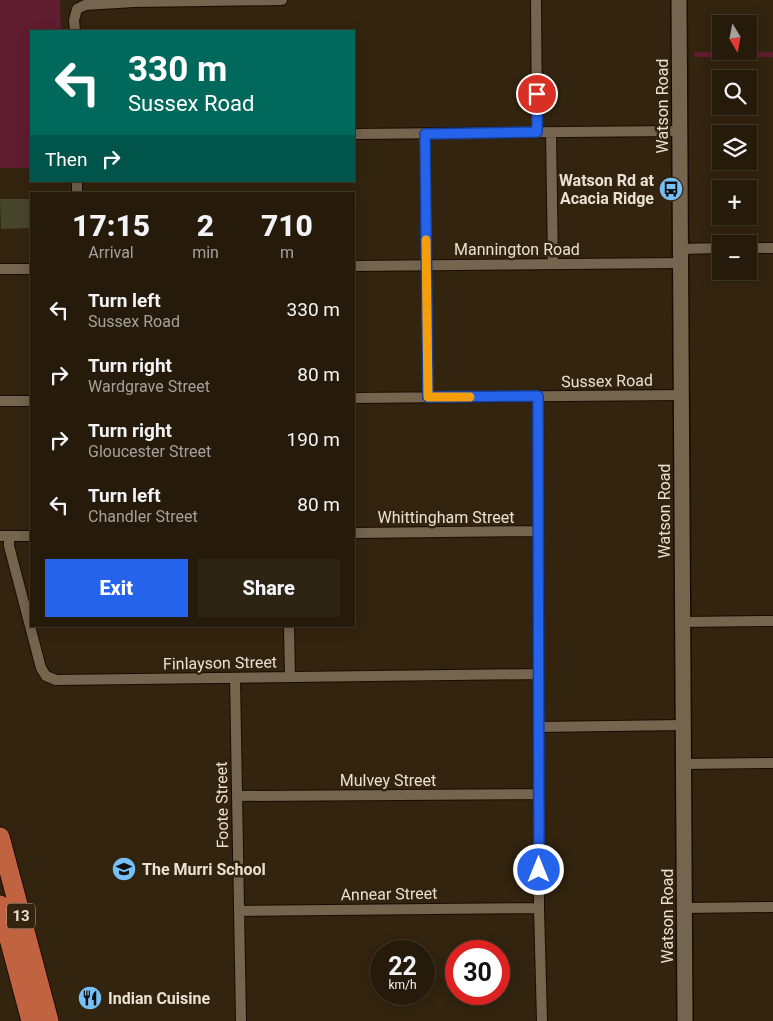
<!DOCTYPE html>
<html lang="en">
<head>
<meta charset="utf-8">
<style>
  :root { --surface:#261b0b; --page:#2e2414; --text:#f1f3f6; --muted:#a4a19d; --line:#42392c; --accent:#2563eb }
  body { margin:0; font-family:Roboto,sans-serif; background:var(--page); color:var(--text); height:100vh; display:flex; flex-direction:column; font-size:19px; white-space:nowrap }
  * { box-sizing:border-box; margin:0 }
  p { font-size:16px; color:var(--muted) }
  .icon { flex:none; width:28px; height:28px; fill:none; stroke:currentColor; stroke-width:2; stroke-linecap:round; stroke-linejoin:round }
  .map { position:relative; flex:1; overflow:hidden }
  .drawer { position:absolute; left:30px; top:192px; width:325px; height:435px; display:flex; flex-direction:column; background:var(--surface); border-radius:0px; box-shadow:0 2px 12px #0003,0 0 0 1px var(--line) }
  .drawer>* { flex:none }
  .guide { position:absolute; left:30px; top:30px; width:325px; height:152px; border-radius:0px; box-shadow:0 2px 12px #0003,0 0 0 1px var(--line); background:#00695c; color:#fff; overflow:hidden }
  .needle { width:32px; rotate:170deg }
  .buttons { position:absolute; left:712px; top:15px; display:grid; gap:10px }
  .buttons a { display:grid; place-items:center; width:45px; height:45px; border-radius:0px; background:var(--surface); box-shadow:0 2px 12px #0003,0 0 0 1px var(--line); font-size:25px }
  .speed { position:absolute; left:370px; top:940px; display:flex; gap:10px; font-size:25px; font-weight:700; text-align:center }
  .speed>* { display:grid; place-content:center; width:65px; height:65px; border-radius:50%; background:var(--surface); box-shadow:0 2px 12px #0003,0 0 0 1px var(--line); line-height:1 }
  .speed small { font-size:12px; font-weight:400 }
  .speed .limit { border:8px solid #d22; background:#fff; color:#111 }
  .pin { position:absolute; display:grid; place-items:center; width:42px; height:42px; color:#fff; margin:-21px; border:2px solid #fff; border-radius:50%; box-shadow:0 1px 5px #0007 }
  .me { position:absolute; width:55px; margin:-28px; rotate:0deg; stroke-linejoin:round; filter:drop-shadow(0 0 4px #0008) }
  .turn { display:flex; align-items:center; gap:18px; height:105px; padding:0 15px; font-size:22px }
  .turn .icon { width:65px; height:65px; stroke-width:2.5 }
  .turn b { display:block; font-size:35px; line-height:42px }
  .then { display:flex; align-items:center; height:48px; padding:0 15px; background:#0003; gap:10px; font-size:19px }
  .eta { display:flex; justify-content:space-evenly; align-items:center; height:85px; text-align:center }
  .eta b { font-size:30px; font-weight:800; line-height:35px }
  .primary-button { display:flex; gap:10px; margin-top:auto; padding:10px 15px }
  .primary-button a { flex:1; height:58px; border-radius:0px; background:var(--accent); color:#fff; font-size:20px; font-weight:800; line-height:58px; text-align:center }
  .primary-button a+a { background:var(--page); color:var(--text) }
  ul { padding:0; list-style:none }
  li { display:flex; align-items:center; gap:15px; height:65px; padding:0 15px }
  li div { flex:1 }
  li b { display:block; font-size:19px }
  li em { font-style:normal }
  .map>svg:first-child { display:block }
</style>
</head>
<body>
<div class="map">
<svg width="773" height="1021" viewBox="0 0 773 1021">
  <rect width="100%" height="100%" fill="#32240f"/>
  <!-- green -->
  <path fill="#611d30" d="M0,0H60L61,31H31V168H0Z
    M694,52H773V57H694Z"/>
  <!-- building -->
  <path fill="#46462d" d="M0,199H31V228L1,229Z"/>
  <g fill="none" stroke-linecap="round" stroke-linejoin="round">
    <!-- street casing -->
    <g stroke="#1a0c00" stroke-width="12">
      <path id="street" d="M536,0L537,132
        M75,31L74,20L77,9L85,5L134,2L282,0
        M551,132L553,264
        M425,133L428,397
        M354,134L679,131
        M77,194V181
        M749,248H773
        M680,249L721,248
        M354,266L680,263
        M0,269H31
        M538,396L539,908L542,1021
        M354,398L681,395
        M0,401H31
        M354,533L538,531
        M0,536H31
        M9,536V546L41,668L46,676L56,680L539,674
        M683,622L773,621
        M289,626L290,677
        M235,678L241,1021
        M539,727L683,725
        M684,764L773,763
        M237,796L539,794
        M685,908L773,907
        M239,911L539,908"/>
    </g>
    <!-- secondary casing -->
    <g stroke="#1a0c00" stroke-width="18">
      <path id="secondary" d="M679,0L685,1021"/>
    </g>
    <!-- highway casing -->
    <g stroke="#1a0c00" stroke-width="21">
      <path id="highway" d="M0,837L49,1021
        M0,905L31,1021"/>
    </g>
    <!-- street -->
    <use href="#street" stroke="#75644e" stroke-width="10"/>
    <!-- secondary -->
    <use href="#secondary" stroke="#75644e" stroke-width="15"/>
    <!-- highway -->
    <use href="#highway" stroke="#c16341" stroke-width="19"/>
  </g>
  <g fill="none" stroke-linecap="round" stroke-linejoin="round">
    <!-- route casing -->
    <g stroke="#184099" stroke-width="12">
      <path id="route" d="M537,94V132L425,134L428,397L538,396L539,870"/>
    </g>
    <!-- route -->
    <use href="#route" stroke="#2563eb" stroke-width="9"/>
    <!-- slow -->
    <path stroke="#f59e0b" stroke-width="9" d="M426,240L428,397H470"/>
  </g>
  <!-- icons -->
  <defs>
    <g id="bus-disc" transform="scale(1.25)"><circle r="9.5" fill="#77c0f7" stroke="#32240f"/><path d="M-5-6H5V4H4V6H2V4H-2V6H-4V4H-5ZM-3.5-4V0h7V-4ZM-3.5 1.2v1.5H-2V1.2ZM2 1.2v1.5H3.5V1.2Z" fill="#111"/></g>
    <g id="school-disc" transform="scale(1.25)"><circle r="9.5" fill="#77c0f7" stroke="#32240f"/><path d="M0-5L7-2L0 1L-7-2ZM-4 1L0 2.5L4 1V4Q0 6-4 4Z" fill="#111"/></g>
    <g id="restaurant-disc" transform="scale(1.25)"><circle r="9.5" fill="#77c0f7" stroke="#32240f"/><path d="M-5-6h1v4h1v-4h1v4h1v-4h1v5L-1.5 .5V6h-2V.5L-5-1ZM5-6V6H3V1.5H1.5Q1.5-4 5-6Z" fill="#111"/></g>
  </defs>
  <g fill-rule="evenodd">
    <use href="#bus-disc" x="671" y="189"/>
    <use href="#school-disc" x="124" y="869"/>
    <use href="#restaurant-disc" x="90" y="998"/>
  </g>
  <g text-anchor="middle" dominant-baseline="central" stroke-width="5" stroke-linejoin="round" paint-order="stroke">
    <!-- shield labels -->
    <rect fill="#32240f" stroke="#b3a899" stroke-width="1" x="7" y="903.5" width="28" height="25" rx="4"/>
    <g font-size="15" font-weight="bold" fill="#eae1d4">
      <text x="21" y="916">13</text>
    </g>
    <!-- street labels -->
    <g font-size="16" fill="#eae1d4" stroke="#32240f">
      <text transform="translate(662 106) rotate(-90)">Watson Road</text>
      <text x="517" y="249">Mannington Road</text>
      <text transform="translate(607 381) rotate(-1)">Sussex Road</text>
      <text transform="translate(664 511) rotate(-90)">Watson Road</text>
      <text x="446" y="517">Whittingham Street</text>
      <text transform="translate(220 663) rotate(-1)">Finlayson Street</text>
      <text x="388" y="780">Mulvey Street</text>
      <text transform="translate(222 805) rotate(-91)">Foote Street</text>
      <text transform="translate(389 894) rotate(-1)">Annear Street</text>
      <text transform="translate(667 916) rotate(-90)">Watson Road</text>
    </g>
    <!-- poi labels -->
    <g font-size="16" font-weight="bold" fill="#eae1d4" stroke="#32240f" text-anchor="start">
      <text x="654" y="180" text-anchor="end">Watson Rd at<tspan x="654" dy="18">Acacia Ridge</tspan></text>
      <text x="142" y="869">The Murri School</text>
      <text x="108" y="998">Indian Cuisine</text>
    </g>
  </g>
</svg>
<div class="buttons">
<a><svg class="needle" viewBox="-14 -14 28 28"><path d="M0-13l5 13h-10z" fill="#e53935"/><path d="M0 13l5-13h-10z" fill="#a4a19d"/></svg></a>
<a><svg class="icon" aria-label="search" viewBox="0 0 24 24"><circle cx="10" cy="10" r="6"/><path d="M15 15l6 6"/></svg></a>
<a><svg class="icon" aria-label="layers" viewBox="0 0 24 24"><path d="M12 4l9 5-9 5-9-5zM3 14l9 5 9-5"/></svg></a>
<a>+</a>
<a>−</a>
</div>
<div class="speed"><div>22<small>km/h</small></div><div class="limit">30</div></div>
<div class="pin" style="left:537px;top:94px;background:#d93025"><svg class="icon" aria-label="arrive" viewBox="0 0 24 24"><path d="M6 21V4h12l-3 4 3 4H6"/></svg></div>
<svg class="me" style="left:539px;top:870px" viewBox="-20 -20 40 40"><circle r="17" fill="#2563eb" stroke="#fff" stroke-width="3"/><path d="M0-11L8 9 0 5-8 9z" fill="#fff"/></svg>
<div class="guide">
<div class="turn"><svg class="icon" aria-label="left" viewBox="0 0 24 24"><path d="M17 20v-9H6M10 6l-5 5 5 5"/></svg><div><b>330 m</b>Sussex Road</div></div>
<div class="then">Then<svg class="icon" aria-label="right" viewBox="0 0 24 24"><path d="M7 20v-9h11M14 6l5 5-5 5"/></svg></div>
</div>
<section class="drawer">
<div class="eta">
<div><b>17:15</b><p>Arrival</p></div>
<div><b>2</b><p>min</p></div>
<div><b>710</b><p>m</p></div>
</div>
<ul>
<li><svg class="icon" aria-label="left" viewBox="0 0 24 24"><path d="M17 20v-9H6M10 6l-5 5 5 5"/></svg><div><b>Turn left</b><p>Sussex Road</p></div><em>330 m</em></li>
<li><svg class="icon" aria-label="right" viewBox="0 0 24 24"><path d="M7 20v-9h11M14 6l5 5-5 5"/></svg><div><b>Turn right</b><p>Wardgrave Street</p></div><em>80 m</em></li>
<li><svg class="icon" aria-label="right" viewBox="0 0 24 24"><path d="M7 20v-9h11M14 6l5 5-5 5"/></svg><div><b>Turn right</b><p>Gloucester Street</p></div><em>190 m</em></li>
<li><svg class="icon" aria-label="left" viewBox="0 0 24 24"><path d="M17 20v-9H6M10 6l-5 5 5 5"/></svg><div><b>Turn left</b><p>Chandler Street</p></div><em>80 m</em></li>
</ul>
<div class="primary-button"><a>Exit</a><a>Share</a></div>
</section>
</div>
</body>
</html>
